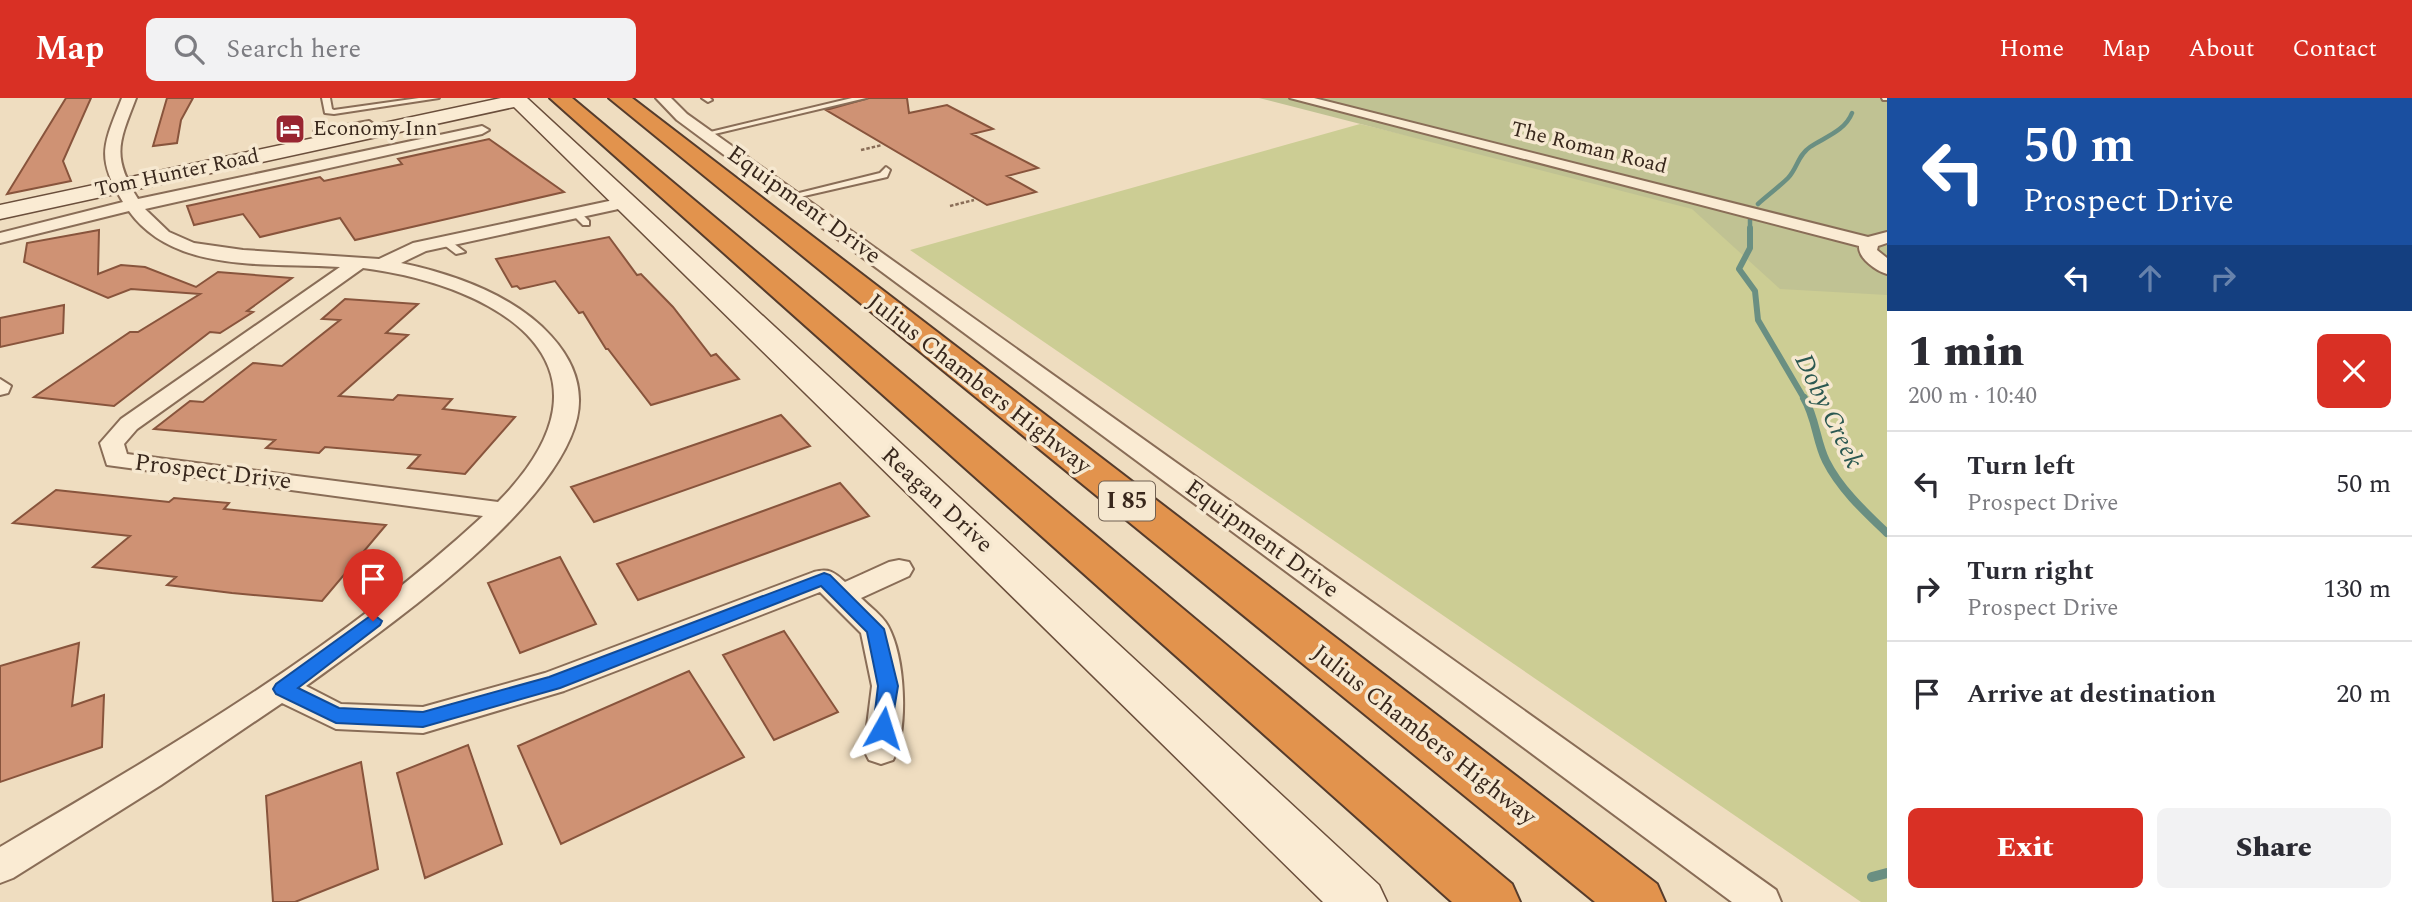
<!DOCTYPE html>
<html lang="en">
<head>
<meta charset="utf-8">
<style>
  :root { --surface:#fff; --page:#f2f2f3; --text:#2b2b33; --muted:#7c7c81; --line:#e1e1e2; --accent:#d93025 }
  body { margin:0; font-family:Spectral,serif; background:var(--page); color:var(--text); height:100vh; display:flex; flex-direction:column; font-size:26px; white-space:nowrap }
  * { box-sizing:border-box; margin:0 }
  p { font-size:23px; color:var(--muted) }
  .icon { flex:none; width:38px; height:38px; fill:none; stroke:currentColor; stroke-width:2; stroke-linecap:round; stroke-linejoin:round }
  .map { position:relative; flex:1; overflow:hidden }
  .side { display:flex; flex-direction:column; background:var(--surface); width:525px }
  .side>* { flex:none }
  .hud { background:#1a4fa0; color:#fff; overflow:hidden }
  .pin { position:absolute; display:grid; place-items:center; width:60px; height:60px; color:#fff; margin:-72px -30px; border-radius:50% 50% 50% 0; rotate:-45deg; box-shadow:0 0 7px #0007 }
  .pin .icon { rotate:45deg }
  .me { position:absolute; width:77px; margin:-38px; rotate:6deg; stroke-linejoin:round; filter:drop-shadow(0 0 5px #0008) }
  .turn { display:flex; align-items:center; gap:24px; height:147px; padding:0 21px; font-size:32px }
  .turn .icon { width:91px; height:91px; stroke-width:2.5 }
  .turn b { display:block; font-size:49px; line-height:60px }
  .lanes { display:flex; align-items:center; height:66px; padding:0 21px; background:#0003; justify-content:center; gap:35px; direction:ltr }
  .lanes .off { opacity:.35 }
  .round { display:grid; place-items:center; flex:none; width:74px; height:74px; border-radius:10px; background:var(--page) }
  .summary { display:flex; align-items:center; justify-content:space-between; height:119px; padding:0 21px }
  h1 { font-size:42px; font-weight:800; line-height:52px }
  .action { display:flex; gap:14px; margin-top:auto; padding:14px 21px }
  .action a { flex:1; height:80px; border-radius:10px; background:var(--accent); color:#fff; font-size:28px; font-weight:800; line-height:80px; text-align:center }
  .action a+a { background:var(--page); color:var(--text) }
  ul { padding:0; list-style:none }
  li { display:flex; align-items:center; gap:21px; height:105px; padding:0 21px; border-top:2px solid var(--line) }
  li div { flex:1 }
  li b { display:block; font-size:26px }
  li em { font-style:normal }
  header { display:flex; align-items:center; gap:42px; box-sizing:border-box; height:98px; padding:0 35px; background:var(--accent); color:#fff }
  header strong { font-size:33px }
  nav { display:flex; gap:38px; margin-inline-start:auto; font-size:24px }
  .search { width:490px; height:63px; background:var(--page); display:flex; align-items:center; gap:18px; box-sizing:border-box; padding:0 24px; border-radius:10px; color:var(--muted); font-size:26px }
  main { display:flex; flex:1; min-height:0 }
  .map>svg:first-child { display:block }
</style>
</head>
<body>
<header>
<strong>Map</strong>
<div class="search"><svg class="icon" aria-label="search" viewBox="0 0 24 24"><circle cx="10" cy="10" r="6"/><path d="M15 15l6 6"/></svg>Search here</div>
<nav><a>Home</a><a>Map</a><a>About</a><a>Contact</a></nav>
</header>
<main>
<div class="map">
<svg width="1887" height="804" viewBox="0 0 1887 804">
  <rect width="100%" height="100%" fill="#efddc0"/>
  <!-- green -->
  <path fill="#cccd94" d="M1360,26L1735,117L1887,179V804H1861L910,152Z"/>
  <!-- cemetery -->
  <path fill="#c0c293" d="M1259,0H1887V197L1780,191L1692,111Z"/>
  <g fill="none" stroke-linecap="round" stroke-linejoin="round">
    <!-- stream-far3 -->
    <path stroke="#6a8f82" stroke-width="4.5" d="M1758,106C1768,97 1779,89 1788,80C1797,71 1798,57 1810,49C1825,39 1845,33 1852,15
      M1750,121V132"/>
    <!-- stream-far2 -->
    <path stroke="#6a8f82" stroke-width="6" d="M1750,130V150L1739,171L1755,193L1758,222L1805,302"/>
    <!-- stream-far1 -->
    <path stroke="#6a8f82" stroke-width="8" d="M1804,300C1816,320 1816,343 1826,363C1840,391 1865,414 1887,435"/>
    <!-- stream -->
    <path stroke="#6a8f82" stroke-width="10" d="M1872,779L1887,775"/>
  </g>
  <!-- building -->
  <path fill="#cf9274" stroke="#88543c" stroke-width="2" d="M66,0H91L63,63L71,83L7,96Z
    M167,0H193L181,22L177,45L153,48Z
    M869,0H907L909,15L947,7L993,31L972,36L1038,70L1007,78L1036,94L987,107L826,12Z
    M489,41L564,94L355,142L340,120L260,139L243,116L194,127L187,108L320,79L324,83L402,66L398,61Z
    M99,132L98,176L121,167L145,169L196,189L218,174L292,180L247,213L253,214L220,235L210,234L114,308L34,299L130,234H138L200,196L131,191L108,200L24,164L27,145Z
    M609,139L637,177L641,176L673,209L711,258L716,256L739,281L651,307L608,251H606L583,214L579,215L555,183L520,191L517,188L512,189L496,161Z
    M345,201L418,206L386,235L408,237L339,298L393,302L398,297L452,301L443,311L515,319L465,376L408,370L420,357L325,349L319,355L266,350L275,342L154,331L190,303L203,304L253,265L282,268L340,222L322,221Z
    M64,207L63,235L0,249V220Z
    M781,317L810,348L594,424L571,389Z
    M840,385L869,418L638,502L617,466Z
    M56,392L169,404L174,400L229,405L224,411L386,427L322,503L232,495L167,487L176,479L93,469L130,438L13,425Z
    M560,459L596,526L520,555L488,485Z
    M784,533L838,614L774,642L723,557Z
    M79,545L72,608L104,597L102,649L0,684V568Z
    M689,573L744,659L561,746L518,648Z
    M468,647L502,746L425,780L397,675Z
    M361,664L378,771L295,804H273L266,698Z"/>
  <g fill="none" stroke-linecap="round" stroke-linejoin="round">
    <!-- lane casing -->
    <g stroke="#896d57" stroke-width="4">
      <path id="lane" d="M322,0H330L332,11L334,12L419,0H439L334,16L325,15Z
        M702,0H710L712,2L708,4Z
        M852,0H866L706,38L702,36Z
        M1882,0H1887V2H1883Z
        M369,23L379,30V34H373L367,28L323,35L328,43L324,45H321L314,33Z
        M886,69L890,72L887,79L791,101L787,98L880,75Z
        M573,113H579L589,123V127H583L573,117Z
        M443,142H449L465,154L456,156L443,146Z"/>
    </g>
    <!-- street casing -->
    <g stroke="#896d57" stroke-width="4">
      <path id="street" d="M122,0H136C119,44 111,58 138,101L482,28L489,32L482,36L145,111L169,134L194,145L243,152L379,161L413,145L623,100L632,105L623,110L426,153L401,165C453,176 514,197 551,238C572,261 584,289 577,320C555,414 383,532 306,588L341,606L423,609L545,575L814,474C829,470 834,474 845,484L889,464L899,462L909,464L913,471L909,478L861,500C870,509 882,517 888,528C905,559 909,630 893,662L881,666L869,662L864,652L872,588L861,535L820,494L564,593L423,635L336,631L282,605L161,687L13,780L0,785V749C167,651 340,550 483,418L107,367L100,345L121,321L340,169C270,164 175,177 129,113L0,145V135L123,104C95,59 104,46 122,0ZM363,170C501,188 632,268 498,404L127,356L124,346L137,331Z
        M656,0H671L687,16L1776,792L1781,804H1732L677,22Z
        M1290,0H1314L1868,139L1887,134V145L1878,148L1877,152L1887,160V176C1876,173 1858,160 1859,148Z
        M0,281L11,288L8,295L0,297Z"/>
    </g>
    <!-- secondary casing -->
    <g stroke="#6a4e3b" stroke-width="3">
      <path id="secondary" d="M501,0H527L1379,787L1387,804H1323L514,9L0,121V107Z"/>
    </g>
    <!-- highway casing -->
    <g stroke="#563c2c" stroke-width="4">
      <path id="highway" d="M550,0H572L1512,786L1520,804H1452Z
        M609,0H632L1657,786L1665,804H1595Z"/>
    </g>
    <!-- path -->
    <path stroke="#896d57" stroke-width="2.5" stroke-dasharray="3.5 2" stroke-linecap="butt" d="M861,52L882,47
      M950,108L974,102"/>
    <!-- lane -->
    <use href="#lane" fill="#faebd3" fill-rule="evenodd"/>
    <!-- street -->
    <use href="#street" fill="#faebd3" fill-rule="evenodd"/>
    <!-- secondary -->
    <use href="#secondary" fill="#faebd3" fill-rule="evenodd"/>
    <!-- highway -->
    <use href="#highway" fill="#e2934d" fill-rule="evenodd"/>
  </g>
  <!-- route -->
  <path fill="#1a73e8" stroke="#114b97" stroke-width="2" d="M824,475L830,477L884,531L898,588L890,636H876L873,630L878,588L867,534L821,488L560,590L423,629L336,625L276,596L273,591L276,586L373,516L382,523L380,527L298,590L339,610L423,614L549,579Z"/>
  <!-- icons -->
  <defs>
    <g id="hotel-square" transform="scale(1.575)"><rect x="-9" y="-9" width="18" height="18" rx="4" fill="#992531" stroke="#f6e8d0"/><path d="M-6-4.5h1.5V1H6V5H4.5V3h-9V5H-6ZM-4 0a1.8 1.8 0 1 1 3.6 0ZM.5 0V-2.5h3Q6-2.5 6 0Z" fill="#fff"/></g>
  </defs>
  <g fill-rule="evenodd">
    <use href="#hotel-square" x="290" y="31"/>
  </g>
  <g text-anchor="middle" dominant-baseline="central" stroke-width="7" stroke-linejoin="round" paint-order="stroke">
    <!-- far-poi labels -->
    <g font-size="21" fill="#38271c" stroke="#f6e8d0" text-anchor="start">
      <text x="313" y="31">Economy Inn</text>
    </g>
    <!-- far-street labels -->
    <g font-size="21" fill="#38271c" stroke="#f6e8d0">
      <text transform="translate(1589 50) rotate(14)">The Roman Road</text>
      <text transform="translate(177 75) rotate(-12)">Tom Hunter Road</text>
    </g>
    <!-- shield labels -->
    <rect fill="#f6e8d0" stroke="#716152" stroke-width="2" x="1099" y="383.5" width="56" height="39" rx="5"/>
    <g font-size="23" font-weight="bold" fill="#38271c">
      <text x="1127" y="403">I 85</text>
    </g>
    <!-- street labels -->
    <g font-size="24" fill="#38271c" stroke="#f6e8d0">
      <text transform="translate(804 107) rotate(36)">Equipment Drive</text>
      <text transform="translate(979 286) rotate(38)">Julius Chambers Highway</text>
      <text transform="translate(213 374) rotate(7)">Prospect Drive</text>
      <text transform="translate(937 402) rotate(43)">Reagan Drive</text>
      <text transform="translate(1262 441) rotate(36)">Equipment Drive</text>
      <text transform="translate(1424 637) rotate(38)">Julius Chambers Highway</text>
    </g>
    <!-- water labels -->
    <g font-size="26" font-style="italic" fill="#2b5851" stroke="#f6e8d0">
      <text transform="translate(1829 313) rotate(64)">Doby Creek</text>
    </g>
  </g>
</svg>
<div class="pin" style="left:373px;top:523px;background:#d93025"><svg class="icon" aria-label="arrive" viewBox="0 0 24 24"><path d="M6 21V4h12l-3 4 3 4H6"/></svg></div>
<svg class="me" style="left:883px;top:630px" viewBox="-20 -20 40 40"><path d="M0-17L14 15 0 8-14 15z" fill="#1a73e8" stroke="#fff" stroke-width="4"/></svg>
</div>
<section class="side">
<div class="hud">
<div class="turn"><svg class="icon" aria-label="left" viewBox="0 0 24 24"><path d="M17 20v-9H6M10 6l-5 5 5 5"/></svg><div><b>50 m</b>Prospect Drive</div></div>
<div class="lanes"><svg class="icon" aria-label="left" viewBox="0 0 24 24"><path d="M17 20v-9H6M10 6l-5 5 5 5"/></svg><svg class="icon off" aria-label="ahead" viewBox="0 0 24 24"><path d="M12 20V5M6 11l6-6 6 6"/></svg><svg class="icon off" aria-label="right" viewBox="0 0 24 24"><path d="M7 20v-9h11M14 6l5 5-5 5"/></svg></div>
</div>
<div class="summary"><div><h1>1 min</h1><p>200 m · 10:40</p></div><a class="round" style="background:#d93025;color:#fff"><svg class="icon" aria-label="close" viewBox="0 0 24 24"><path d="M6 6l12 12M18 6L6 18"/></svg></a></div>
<ul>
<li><svg class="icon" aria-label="left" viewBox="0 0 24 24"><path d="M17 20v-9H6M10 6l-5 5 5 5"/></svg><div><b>Turn left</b><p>Prospect Drive</p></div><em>50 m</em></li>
<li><svg class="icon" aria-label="right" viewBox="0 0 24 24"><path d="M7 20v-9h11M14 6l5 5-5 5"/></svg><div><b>Turn right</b><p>Prospect Drive</p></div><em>130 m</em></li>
<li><svg class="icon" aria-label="arrive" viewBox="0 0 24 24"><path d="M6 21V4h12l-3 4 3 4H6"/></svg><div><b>Arrive at destination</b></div><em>20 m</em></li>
</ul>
<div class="action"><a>Exit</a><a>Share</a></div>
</section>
</main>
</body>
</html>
